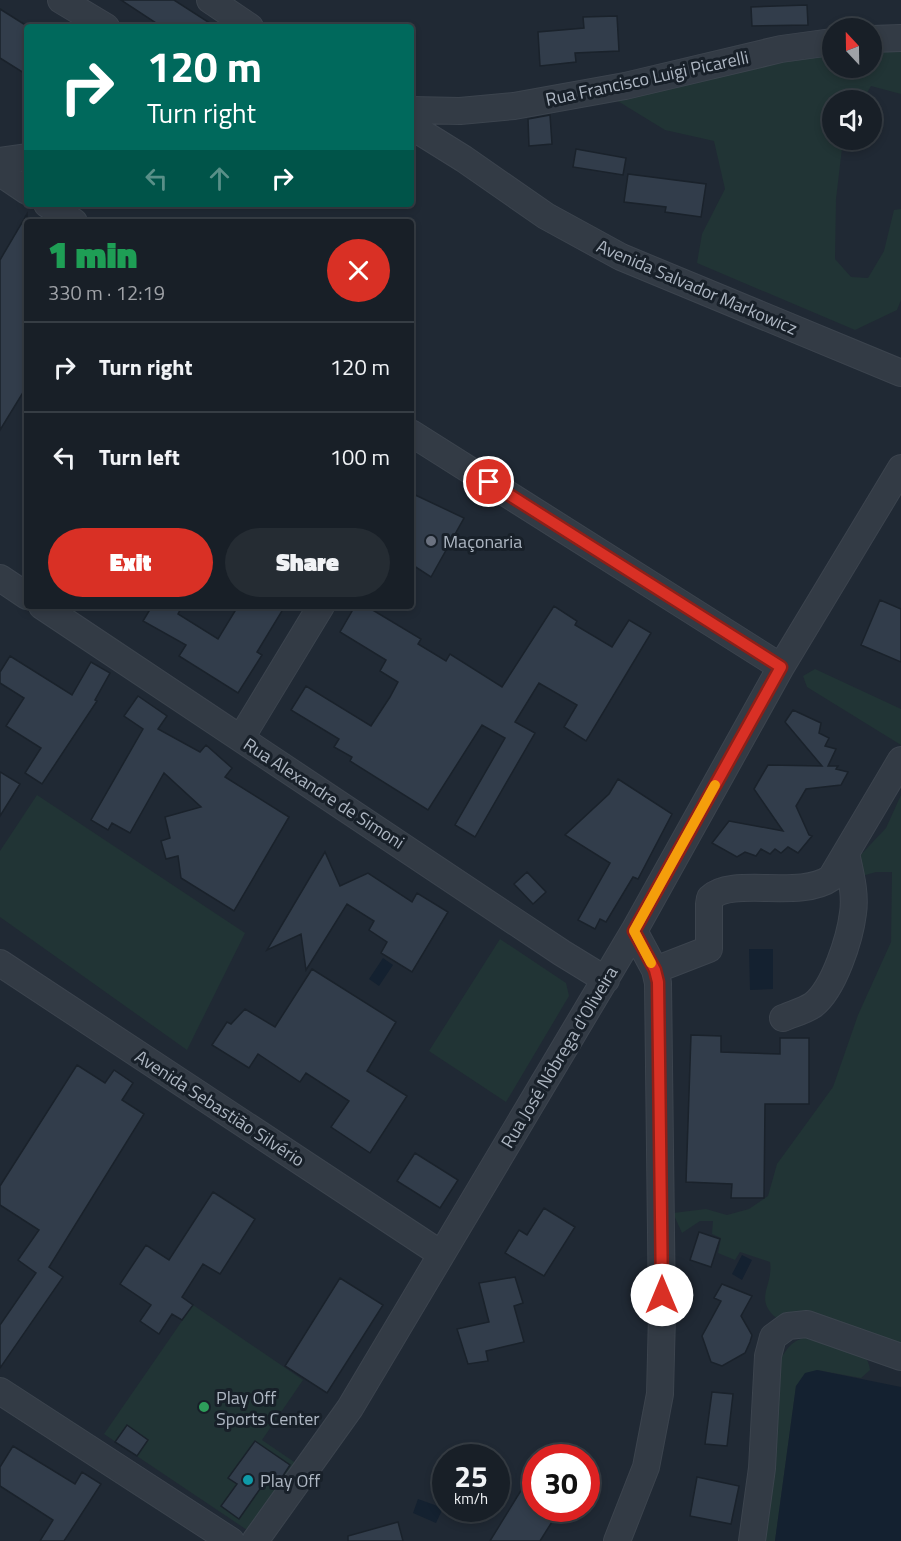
<!DOCTYPE html>
<html lang="en">
<head>
<meta charset="utf-8">
<style>
  :root { --surface:#181f27; --page:#252c33; --text:#f1f3f6; --muted:#9fa2a7; --line:#363d44; --accent:#d93025 }
  body { margin:0; font-family:"Titillium Web",sans-serif; background:var(--page); color:var(--text); height:100vh; display:flex; flex-direction:column; font-size:22px; white-space:nowrap }
  * { box-sizing:border-box; margin:0 }
  p { font-size:20px; color:var(--muted) }
  .icon { flex:none; width:33px; height:33px; fill:none; stroke:currentColor; stroke-width:2; stroke-linecap:round; stroke-linejoin:round }
  .map { position:relative; flex:1; overflow:hidden }
  .details { position:absolute; left:24px; top:219px; width:390px; height:390px; display:flex; flex-direction:column; background:var(--surface); border-radius:6px; box-shadow:0 3px 9px #0003,0 0 0 2px var(--line) }
  .details>* { flex:none }
  .banner { position:absolute; left:24px; top:24px; width:390px; height:183px; border-radius:6px; box-shadow:0 3px 9px #0003,0 0 0 2px var(--line); background:#00695c; color:#fff; overflow:hidden }
  .needle { width:39px; rotate:338deg }
  .fabs { position:absolute; left:822px; top:18px; display:grid; gap:12px }
  .fabs a { display:grid; place-items:center; width:60px; height:60px; border-radius:50%; background:var(--surface); box-shadow:0 3px 9px #0003,0 0 0 2px var(--line); font-size:30px }
  .speed { position:absolute; left:432px; top:1444px; display:flex; gap:12px; font-size:30px; font-weight:700; text-align:center }
  .speed>* { display:grid; place-content:center; width:78px; height:78px; border-radius:50%; background:var(--surface); box-shadow:0 3px 9px #0003,0 0 0 2px var(--line); line-height:1 }
  .speed small { font-size:15px; font-weight:400 }
  .speed .limit { border:9px solid #d22; background:#fff; color:#111 }
  .pin { position:absolute; display:grid; place-items:center; width:51px; height:51px; color:#fff; margin:-26px; border:3px solid #fff; border-radius:50%; box-shadow:0 2px 6px #0007 }
  .me { position:absolute; width:66px; margin:-33px; rotate:0deg; stroke-linejoin:round; filter:drop-shadow(0 0 4px #0008) }
  .turn { display:flex; align-items:center; gap:21px; height:126px; padding:0 24px; font-size:27px }
  .turn .icon { width:78px; height:78px; stroke-width:2.5 }
  .turn b { display:block; font-size:42px; line-height:51px }
  .lanes { display:flex; align-items:center; height:57px; padding:0 24px; background:#0003; justify-content:center; gap:30px; direction:ltr }
  .lanes .off { opacity:.35 }
  .round { display:grid; place-items:center; flex:none; width:63px; height:63px; border-radius:32px; background:var(--page) }
  .head { display:flex; align-items:center; justify-content:space-between; height:102px; padding:0 24px }
  h1 { font-size:36px; font-weight:800; line-height:45px; color:#1e9e55 }
  .primary-button { display:flex; gap:12px; margin-top:auto; padding:12px 24px }
  .primary-button a { flex:1; height:69px; border-radius:36px; background:var(--accent); color:#fff; font-size:24px; font-weight:800; line-height:69px; text-align:center }
  .primary-button a+a { background:var(--page); color:var(--text) }
  ul { padding:0; list-style:none }
  li { display:flex; align-items:center; gap:18px; height:90px; padding:0 24px; border-top:2px solid var(--line) }
  li div { flex:1 }
  li b { display:block; font-size:22px }
  li em { font-style:normal }
  .map>svg:first-child { display:block }
</style>
</head>
<body>
<div class="map">
<svg width="901" height="1541" viewBox="0 0 901 1541">
  <rect width="100%" height="100%" fill="#202934"/>
  <!-- green -->
  <path fill="#213435" d="M872,44L901,46V94L871,86L863,100H832V140H843L836,199L835,259L851,277L868,278L884,251L894,210L901,209V300L897,310L855,330L697,263L702,234L725,189L714,141L665,130L616,100L832,50V68H872Z
    M815,669L901,709V745L807,687L803,676Z
    M37,795L245,933L187,1050L0,917V851Z
    M901,795V1353L780,1321C751,1300 774,1287 770,1262L740,1252L735,1260L718,1253L721,1238L712,1234L713,1221H700L682,1233L673,1213L706,1209L727,1215L749,1209L768,1196L777,1164L833,1087L858,1015L891,942L892,872H876L862,876L854,862L886,828Z
    M500,939L566,983L569,996L506,1102L429,1051Z
    M193,1305L303,1380L262,1440L303,1468L256,1536L104,1434Z
    M815,1336C835,1342 868,1345 870,1370L861,1378L817,1370L796,1386L775,1541H759L780,1360C790,1343 796,1338 815,1336Z"/>
  <!-- water -->
  <path fill="#142130" d="M749,949H773V989L750,990Z
    M383,958L393,965L379,986L369,979Z
    M742,1255L752,1260L742,1280L732,1274Z
    M817,1370L901,1387V1541H775L796,1386L805,1373Z
    M418,1499L443,1508L436,1523L413,1513Z"/>
  <!-- building -->
  <path fill="#323d4b" stroke="#1a222b" stroke-width="1.5" d="M121,0H174L216,27H162Z
    M807,5L808,25L752,26L751,7Z
    M0,9L27,26V75L0,58Z
    M617,16L619,51L575,53L576,62L540,66L538,32L584,28L583,17Z
    M550,115L552,144L529,146L528,119Z
    M576,149L626,158L623,175L573,167Z
    M628,174L706,184L701,217L665,212L666,207L624,202Z
    M27,214V386L0,430V260Z
    M411,493L464,518L431,577L411,564V518L414,513Z
    M880,600L901,609V662L861,645Z
    M152,606H182L178,614L218,639L238,606H285L257,652L262,655L238,693L179,656L186,645L143,621Z
    M355,606H366L421,639L418,644L446,661L450,654L502,687L554,606L577,621L575,625L612,647L629,620L651,633L586,741L564,727L577,705L539,683L515,722L535,733L475,837L455,825L505,738L482,725L428,810L350,761L352,757L334,747L339,739L291,710L306,686L371,726L390,697L398,682L380,671L386,660L340,632Z
    M10,656L72,695L91,662L110,673L95,700L97,701L42,784L25,773L41,748L6,726L24,698L0,683V672Z
    M138,696L167,716L158,729L200,752L206,745L232,768L225,777L289,817L234,911L181,878L178,856L166,859L161,841L170,838L165,817L201,807L164,773L130,833L112,823L108,830L91,820L143,729L124,716Z
    M793,710L821,723L819,733L829,738L825,746L836,749L828,766H838L836,769L848,772L841,785L806,789L796,806L809,835L812,836L798,853L788,847L781,853L775,849L770,854L761,849L756,856L745,852L737,857L712,843L729,821L783,831L754,789L768,765L822,766L785,722Z
    M0,772L20,784L0,816Z
    M618,779L672,814L638,879L633,877L606,922L600,919L595,929L578,920L610,863L565,835L609,794Z
    M325,852L340,886L368,873L412,902L417,893L448,912L412,972L381,953L387,942L369,930L374,921L347,904L306,970L301,934L267,950Z
    M527,872L546,892L533,904L514,884Z
    M312,969L396,1022L367,1071L407,1096L370,1153L331,1127L349,1101L306,1073L300,1082L258,1054L249,1068L212,1045L227,1022L231,1024L245,1009L275,1027Z
    M691,1035L721,1036V1052L780,1054V1038H809V1104H765L764,1198H731L732,1184L686,1182Z
    M77,1065L105,1083L114,1070L133,1083L122,1100L144,1114L49,1267L63,1277L0,1368V1325L36,1273L18,1260L39,1230L0,1205V1186Z
    M415,1153L458,1180L440,1208L397,1181Z
    M213,1192L255,1219L220,1274L203,1264L182,1297L193,1305L182,1320L172,1314L159,1334L140,1321L151,1305L120,1284L146,1245L169,1260Z
    M544,1208L575,1227L544,1276L505,1253L519,1230L527,1235Z
    M699,1232L720,1239L711,1267L690,1260Z
    M515,1277L523,1303L514,1306L524,1342L486,1351L488,1361L468,1364L457,1329L489,1322L479,1283Z
    M340,1278L383,1305L327,1393L285,1366Z
    M722,1284L752,1296L741,1316L752,1335L750,1342L745,1353L722,1366L711,1362L702,1336L721,1301L714,1298Z
    M712,1392L733,1394L727,1446L705,1444Z
    M127,1425L148,1440L137,1456L115,1442Z
    M255,1441L290,1465L279,1482L269,1476L239,1519L221,1506L237,1484L228,1478Z
    M13,1446L75,1484L82,1472L101,1484L64,1541H40L53,1520L0,1486V1467Z
    M697,1477L739,1486L731,1524L690,1516Z
    M525,1484L536,1490V1509H560L540,1541H490Z
    M398,1522L403,1541H348V1536Z"/>
  <g fill="none" stroke-linecap="round" stroke-linejoin="round">
    <!-- minor casing -->
    <g stroke="#3c444e" stroke-width="28">
      <path id="minor" d="M61,0L106,27
        M210,0L250,27
        M872,39L901,38
        M411,110L460,111L514,106L625,86L781,49L832,42
        M411,126L464,159L546,216L621,257L901,373
        M0,161L27,157
        M0,173L27,191
        M47,204L74,222
        M411,433L781,667
        M0,578L27,596
        M42,606L562,953L606,980
        M241,738L321,606
        M0,963L441,1254
        M655,970L709,949V904L710,898C732,876 800,900 831,878L901,760
        M783,1018C792,1014 804,1011 813,1005C834,989 850,938 853,913C856,893 850,872 846,853
        M0,1391L231,1541
        M255,1541L350,1408L634,931L781,667L901,468
        M617,1541L646,1467L660,1394L662,1315L658,983L655,970L634,931
        M752,1541L762,1468L768,1356L773,1337L788,1326L807,1324L901,1357"/>
    </g>
    <!-- minor -->
    <use href="#minor" stroke="#333b45" stroke-width="26"/>
  </g>
  <g fill="none" stroke-linecap="round" stroke-linejoin="round">
    <!-- route casing -->
    <g stroke="#8d1f18" stroke-width="15">
      <path id="route" d="M489,482L781,667L634,931L655,970L658,982L662,1295"/>
    </g>
    <!-- route -->
    <use href="#route" stroke="#d93025" stroke-width="10"/>
    <!-- slow -->
    <path stroke="#f59e0b" stroke-width="10" d="M651,963L634,931L715,785"/>
  </g>
  <!-- markers -->
  <circle fill="#6b7280" stroke="#182029" stroke-width="2" cx="431" cy="541" r="6"/>
  <circle fill="#2e9e5b" stroke="#182029" stroke-width="2" cx="204" cy="1407" r="6"/>
  <circle fill="#0f9aa8" stroke="#182029" stroke-width="2" cx="248" cy="1480" r="6"/>
  <g text-anchor="middle" dominant-baseline="central" stroke-width="6" stroke-linejoin="round" paint-order="stroke">
    <!-- street labels -->
    <g font-size="18" fill="#adb6c2" stroke="#182029">
      <text transform="translate(647 78) rotate(-12)">Rua Francisco Luigi Picarelli</text>
      <text transform="translate(697 287) rotate(23)">Avenida Salvador Markowicz</text>
      <text transform="translate(324 793) rotate(33)">Rua Alexandre de Simoni</text>
      <text transform="translate(559 1057) rotate(-59)">Rua José Nóbrega d'Oliveira</text>
      <text transform="translate(220 1108) rotate(33)">Avenida Sebastião Silvério</text>
    </g>
    <!-- poi labels -->
    <g font-size="18" fill="#adb6c2" stroke="#182029" text-anchor="start">
      <text x="443" y="541">Maçonaria</text>
      <text x="216" y="1397">Play Off<tspan x="216" dy="21">Sports Center</tspan></text>
      <text x="260" y="1480">Play Off</text>
    </g>
  </g>
</svg>
<div class="fabs">
<a><svg class="needle" viewBox="-14 -14 28 28"><path d="M0-13l5 13h-10z" fill="#e53935"/><path d="M0 13l5-13h-10z" fill="#9fa2a7"/></svg></a>
<a><svg class="icon" aria-label="sound" viewBox="0 0 24 24"><path d="M4 9h4l5-4v14l-5-4H4zM17 9q2 3 0 6"/></svg></a>
</div>
<div class="speed"><div>25<small>km/h</small></div><div class="limit">30</div></div>
<div class="pin" style="left:489px;top:482px;background:#d93025"><svg class="icon" aria-label="arrive" viewBox="0 0 24 24"><path d="M6 21V4h12l-3 4 3 4H6"/></svg></div>
<svg class="me" style="left:662px;top:1295px" viewBox="-20 -20 40 40"><circle r="19" fill="#fff"/><path d="M0-13L10 11 0 6-10 11z" fill="#d93025"/></svg>
<div class="banner">
<div class="turn"><svg class="icon" aria-label="right" viewBox="0 0 24 24"><path d="M7 20v-9h11M14 6l5 5-5 5"/></svg><div><b>120 m</b>Turn right</div></div>
<div class="lanes"><svg class="icon off" aria-label="left" viewBox="0 0 24 24"><path d="M17 20v-9H6M10 6l-5 5 5 5"/></svg><svg class="icon off" aria-label="ahead" viewBox="0 0 24 24"><path d="M12 20V5M6 11l6-6 6 6"/></svg><svg class="icon" aria-label="right" viewBox="0 0 24 24"><path d="M7 20v-9h11M14 6l5 5-5 5"/></svg></div>
</div>
<section class="details">
<div class="head"><div><h1>1 min</h1><p>330 m · 12:19</p></div><a class="round" style="background:#d93025;color:#fff"><svg class="icon" aria-label="close" viewBox="0 0 24 24"><path d="M6 6l12 12M18 6L6 18"/></svg></a></div>
<ul>
<li><svg class="icon" aria-label="right" viewBox="0 0 24 24"><path d="M7 20v-9h11M14 6l5 5-5 5"/></svg><div><b>Turn right</b></div><em>120 m</em></li>
<li><svg class="icon" aria-label="left" viewBox="0 0 24 24"><path d="M17 20v-9H6M10 6l-5 5 5 5"/></svg><div><b>Turn left</b></div><em>100 m</em></li>
</ul>
<div class="primary-button"><a>Exit</a><a>Share</a></div>
</section>
</div>
</body>
</html>
